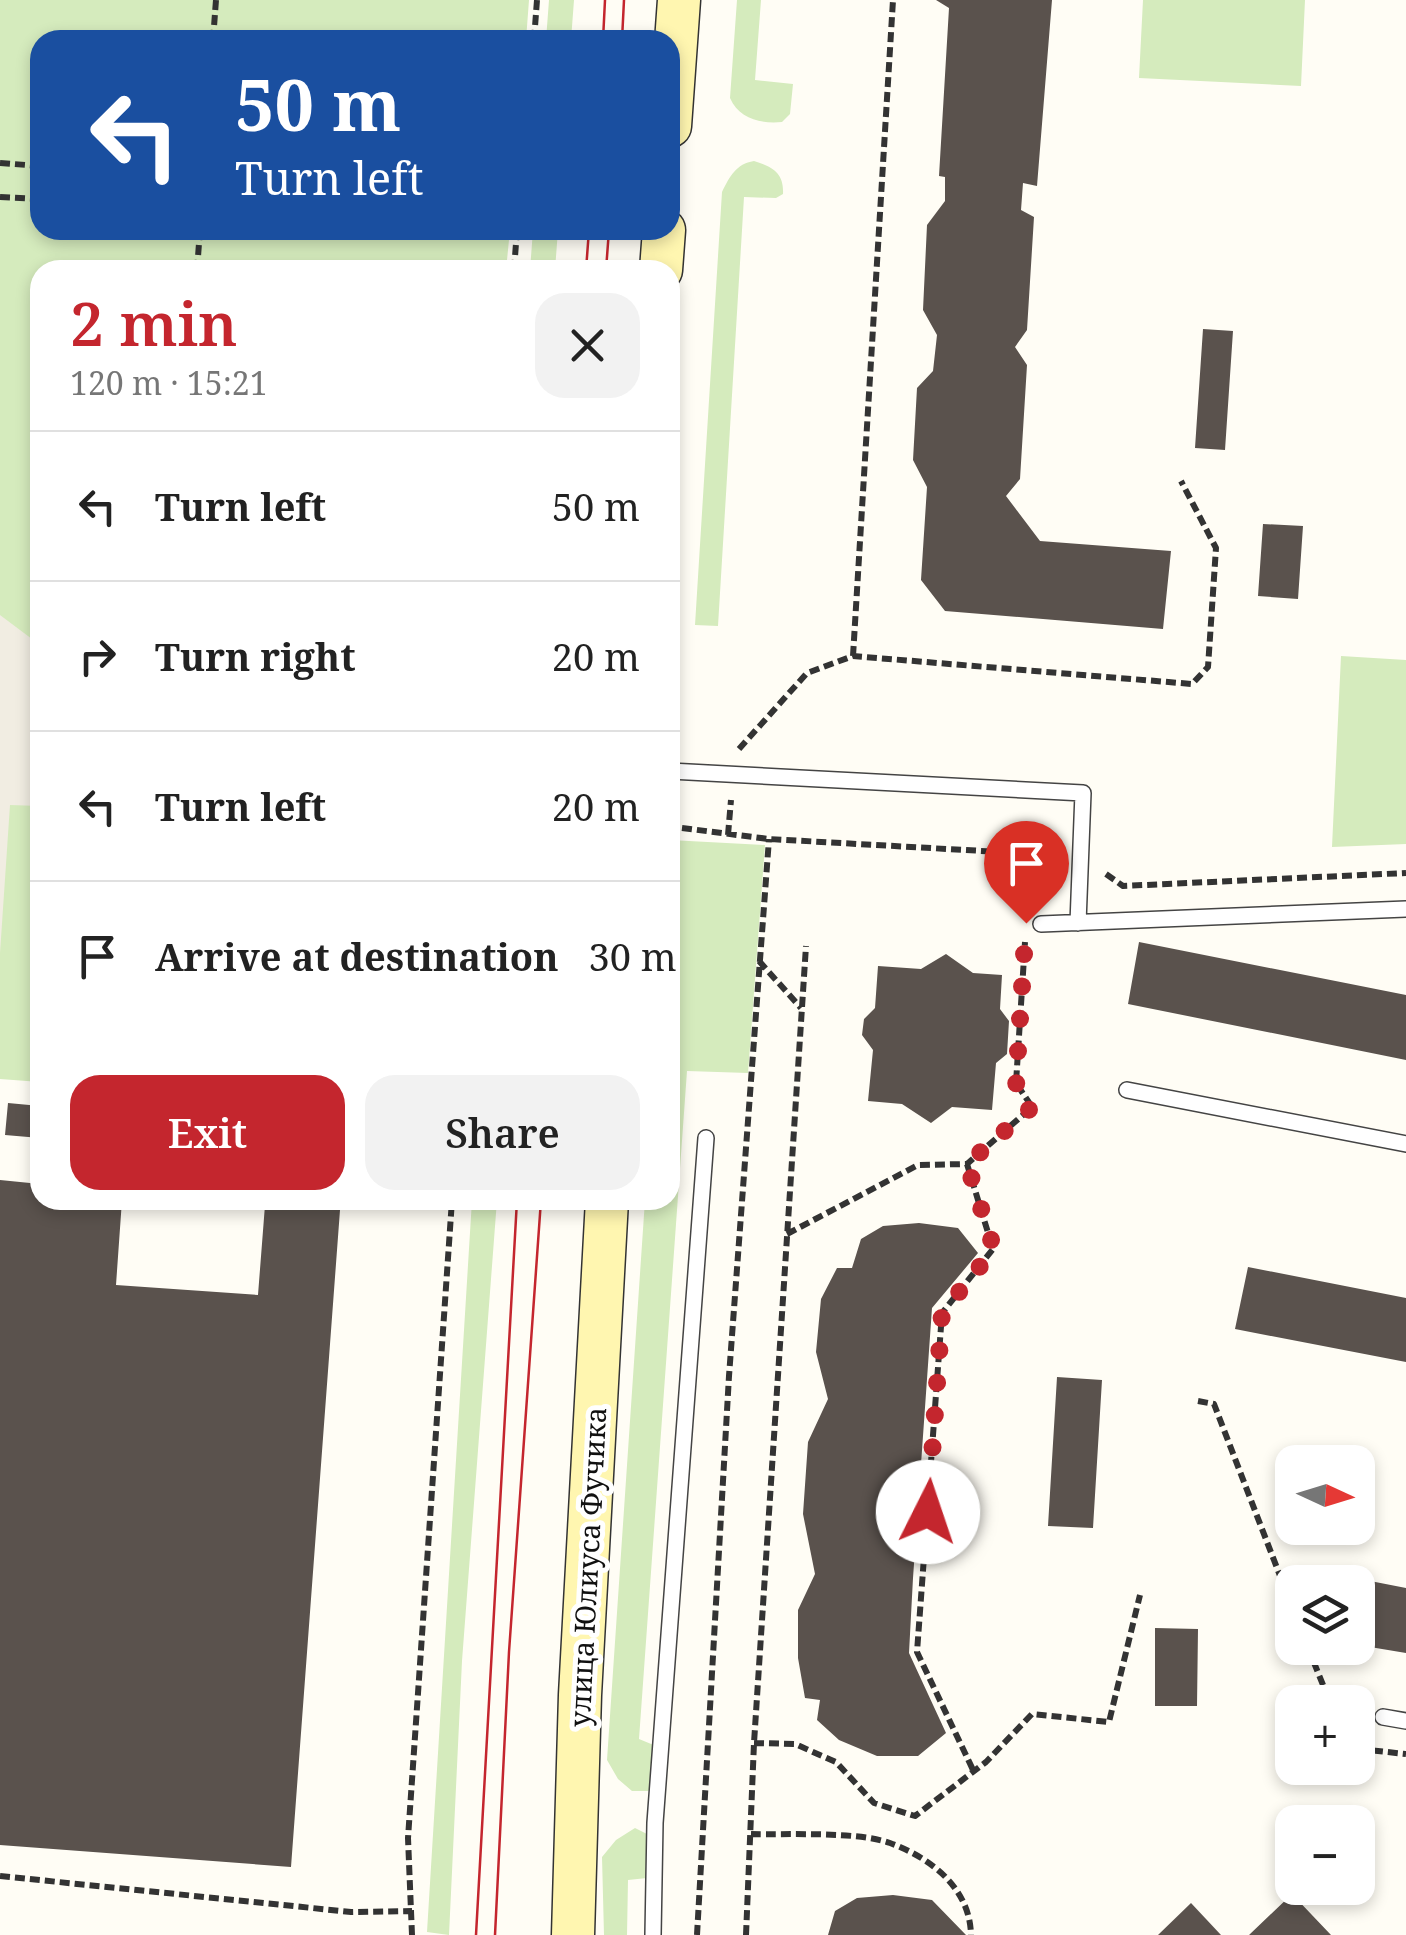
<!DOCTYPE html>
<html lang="en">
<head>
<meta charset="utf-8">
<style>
  :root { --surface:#fff; --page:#f2f2f2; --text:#222; --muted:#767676; --line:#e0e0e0; --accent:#c4262e }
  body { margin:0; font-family:"Noto Serif",serif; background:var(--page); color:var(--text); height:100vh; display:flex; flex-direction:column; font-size:38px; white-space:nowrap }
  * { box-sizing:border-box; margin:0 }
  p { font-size:32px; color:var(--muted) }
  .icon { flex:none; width:55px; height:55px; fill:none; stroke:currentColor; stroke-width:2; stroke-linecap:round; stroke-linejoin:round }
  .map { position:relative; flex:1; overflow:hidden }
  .panel { position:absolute; left:30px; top:260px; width:650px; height:950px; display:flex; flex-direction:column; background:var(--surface); border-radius:30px; box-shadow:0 5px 15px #0003 }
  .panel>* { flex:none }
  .banner { position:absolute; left:30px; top:30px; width:650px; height:210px; border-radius:30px; box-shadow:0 5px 15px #0003; background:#1a4fa0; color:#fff; overflow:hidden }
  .needle { width:65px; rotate:94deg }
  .buttons { position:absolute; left:1275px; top:1445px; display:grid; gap:20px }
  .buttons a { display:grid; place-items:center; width:100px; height:100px; border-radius:20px; background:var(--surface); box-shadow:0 5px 15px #0003; font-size:50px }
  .pin { position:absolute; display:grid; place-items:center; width:85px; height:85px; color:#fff; margin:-102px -42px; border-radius:50% 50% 50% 0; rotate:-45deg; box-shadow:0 0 10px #0007 }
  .pin .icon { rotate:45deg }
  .me { position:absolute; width:110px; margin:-55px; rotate:4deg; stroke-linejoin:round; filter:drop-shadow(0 0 8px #0008) }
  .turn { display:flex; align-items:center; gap:35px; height:210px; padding:0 40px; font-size:45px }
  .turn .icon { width:130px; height:130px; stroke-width:2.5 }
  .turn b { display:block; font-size:70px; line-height:85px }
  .round { display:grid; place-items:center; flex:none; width:105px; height:105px; border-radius:30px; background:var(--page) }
  .summary { display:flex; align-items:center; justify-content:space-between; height:170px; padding:0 40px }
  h1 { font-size:60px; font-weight:600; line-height:75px; color:var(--accent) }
  .primary-button { display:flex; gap:20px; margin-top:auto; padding:20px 40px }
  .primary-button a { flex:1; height:115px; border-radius:30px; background:var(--accent); color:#fff; font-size:40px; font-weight:600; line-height:115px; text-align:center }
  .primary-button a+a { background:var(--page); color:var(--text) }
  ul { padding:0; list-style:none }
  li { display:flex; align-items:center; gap:30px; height:150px; padding:0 40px; border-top:2px solid var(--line) }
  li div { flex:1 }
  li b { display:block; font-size:38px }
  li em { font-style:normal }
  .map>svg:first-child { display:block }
</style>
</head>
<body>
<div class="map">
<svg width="1406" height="1935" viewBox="0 0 1406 1935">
  <rect width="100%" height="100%" fill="#fffdf5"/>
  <!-- green -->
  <path fill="#d5ebbd" d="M0,0H529L526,40H40V230H510L506,270H40V1082L0,1079Z
    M549,0H574L571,40H546Z
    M737,0H761L755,80L793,84L790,114L782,122C761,124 739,119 730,98Z
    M1143,0H1305L1301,86L1139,78Z
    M754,161C773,167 784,173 783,194L776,198L744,197L718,626L695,625L722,192C730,176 736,164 754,161Z
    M533,230H558L555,270H530Z
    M1341,656L1406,660V844L1332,847Z
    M670,840L765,845L748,1073L687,1071L639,1739L656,1746L661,1778L648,1791H632L618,1779L607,1760L645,1200H670Z
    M472,1200H497L462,1661L449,1935L427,1932Z
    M635,1828L653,1837L647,1878L628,1880L627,1935H604L602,1857L616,1840Z"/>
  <!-- plaza -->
  <path fill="#f1ede2" d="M0,615L40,645V806L10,805L0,953Z"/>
  <!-- building -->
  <path fill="#5a524d" d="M936,0H1052L1037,186L1023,183L1021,210L1034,217L1027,330L1015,347L1027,365L1020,479L1006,496L1040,541L1171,551L1163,629L945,611L921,580L927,487L913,460L917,388L933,371L937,335L923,310L927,225L945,201V177L939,176L949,8Z
    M1203,329L1233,331L1225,450L1195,448Z
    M1263,524L1303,526L1298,599L1258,596Z
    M1139,942L1406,995V1060L1128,1004Z
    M946,954L973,973L1002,975L1000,1009L1009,1021L1007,1054L996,1063L992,1110L952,1107L931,1123L902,1104L868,1101L873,1050L862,1035L864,1019L875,1008L878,966L921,969Z
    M8,1103L40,1106V1138L5,1135Z
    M0,1180L40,1184V1200H122L116,1285L258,1295L265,1205L340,1210L291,1867L0,1845Z
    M919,1223L958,1228L978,1253L932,1308L913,1578L909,1653L946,1733L918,1756H877L839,1740L817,1720L820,1700L805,1698L798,1658V1610L815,1574L803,1514L808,1442L828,1399L816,1352L821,1299L837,1268H852L861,1239L883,1226Z
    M1248,1267L1406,1298V1362L1235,1329Z
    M1057,1377L1102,1380L1093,1528L1048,1526Z
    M1360,1579L1406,1588V1653L1358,1645Z
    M1155,1628L1198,1629L1197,1706H1155Z
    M1292,1894L1331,1935H1249Z
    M893,1895L932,1900L966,1935H828L835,1911L857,1898Z
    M1191,1903L1221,1935H1158Z"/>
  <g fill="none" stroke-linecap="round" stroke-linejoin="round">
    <!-- lane casing -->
    <g stroke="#444" stroke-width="18">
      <path id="lane" d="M670,771L1083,793L1078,923
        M1041,924L1406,909
        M1127,1090L1406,1144
        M1383,1717L1406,1721
        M653,1935L655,1823L706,1138"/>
    </g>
    <!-- secondary casing -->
    <g stroke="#333" stroke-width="45">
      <path id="secondary" d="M670,126L679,0
        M661,270L664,230
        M573,1935L580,1695L607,1200"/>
    </g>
    <!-- path -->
    <path stroke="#333" stroke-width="6" stroke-dasharray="10 5" stroke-linecap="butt" d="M213,40L216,0
      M534,40L537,0
      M0,163L40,166
      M0,197L40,199
      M494,230L517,232
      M197,270L200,230
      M514,270L517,230
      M853,656L893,0
      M739,749L807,673L853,656L1192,684L1208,667L1216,548L1181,481
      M682,828L769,839L1054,855
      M728,835L731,800
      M1106,874L1123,886L1406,873
      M759,961L801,1008
      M967,1164L993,1249L942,1313L917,1652L974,1772
      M787,1234L918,1165L967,1164L1032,1107L1016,1083L1025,942
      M1198,1401L1214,1404L1292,1607
      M1308,1648L1330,1702
      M754,1743L795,1744L836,1762L874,1803L915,1816L986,1762L1032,1714L1109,1722L1140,1595
      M1358,1749L1406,1754
      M751,1834C788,1835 856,1831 890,1843C931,1858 970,1888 971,1935
      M0,1876L351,1912L412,1911
      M412,1935L408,1838L452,1200
      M697,1935L729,1376L769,839
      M746,1935L754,1743L806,946"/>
    <!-- lane -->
    <use href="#lane" stroke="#fff" stroke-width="15"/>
    <!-- secondary -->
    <use href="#secondary" stroke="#fff6b0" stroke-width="42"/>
    <!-- tram -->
    <path stroke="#c4262e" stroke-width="2.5" d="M603,40L605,0
      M622,40L624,0
      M586,270L589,230
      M606,270L609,230
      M476,1935L517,1200
      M495,1935L509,1652L541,1200"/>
  </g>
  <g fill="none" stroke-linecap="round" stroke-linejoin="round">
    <!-- route -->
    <path stroke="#c4262e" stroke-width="18" stroke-dasharray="0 32.4" d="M928,1512L942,1313L994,1249L967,1164L1032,1107L1016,1083L1026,923"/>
  </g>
  <g text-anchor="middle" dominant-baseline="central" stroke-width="10" stroke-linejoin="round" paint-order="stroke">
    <!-- street labels -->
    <g font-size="28" fill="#111" stroke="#fff">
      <text transform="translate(587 1567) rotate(-87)">улица Юлиуса Фучика</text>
    </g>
  </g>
</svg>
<div class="buttons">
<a><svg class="needle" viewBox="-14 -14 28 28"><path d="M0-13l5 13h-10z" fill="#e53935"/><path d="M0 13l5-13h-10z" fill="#767676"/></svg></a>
<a><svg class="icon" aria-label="layers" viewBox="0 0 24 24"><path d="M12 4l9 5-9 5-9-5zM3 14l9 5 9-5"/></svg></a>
<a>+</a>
<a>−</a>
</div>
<div class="pin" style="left:1026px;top:923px;background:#d93025"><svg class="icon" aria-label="arrive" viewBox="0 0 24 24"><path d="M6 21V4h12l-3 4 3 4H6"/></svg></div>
<svg class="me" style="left:928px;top:1512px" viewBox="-20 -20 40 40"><circle r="19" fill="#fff"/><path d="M0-13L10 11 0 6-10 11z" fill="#c4262e"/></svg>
<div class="banner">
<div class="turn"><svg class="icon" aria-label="left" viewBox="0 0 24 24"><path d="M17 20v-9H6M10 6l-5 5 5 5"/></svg><div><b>50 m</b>Turn left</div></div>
</div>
<section class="panel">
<div class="summary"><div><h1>2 min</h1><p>120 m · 15:21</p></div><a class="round"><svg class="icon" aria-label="close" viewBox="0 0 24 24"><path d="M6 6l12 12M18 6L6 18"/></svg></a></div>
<ul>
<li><svg class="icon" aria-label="left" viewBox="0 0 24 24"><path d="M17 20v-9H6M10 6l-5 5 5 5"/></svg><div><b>Turn left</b></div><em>50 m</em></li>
<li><svg class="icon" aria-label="right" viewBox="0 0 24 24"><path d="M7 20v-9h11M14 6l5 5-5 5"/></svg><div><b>Turn right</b></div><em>20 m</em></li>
<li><svg class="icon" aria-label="left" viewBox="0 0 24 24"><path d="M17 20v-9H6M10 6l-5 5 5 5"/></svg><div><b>Turn left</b></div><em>20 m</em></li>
<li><svg class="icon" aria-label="arrive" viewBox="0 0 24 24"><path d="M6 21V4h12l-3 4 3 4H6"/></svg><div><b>Arrive at destination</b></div><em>30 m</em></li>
</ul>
<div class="primary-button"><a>Exit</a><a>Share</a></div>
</section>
</div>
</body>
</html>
